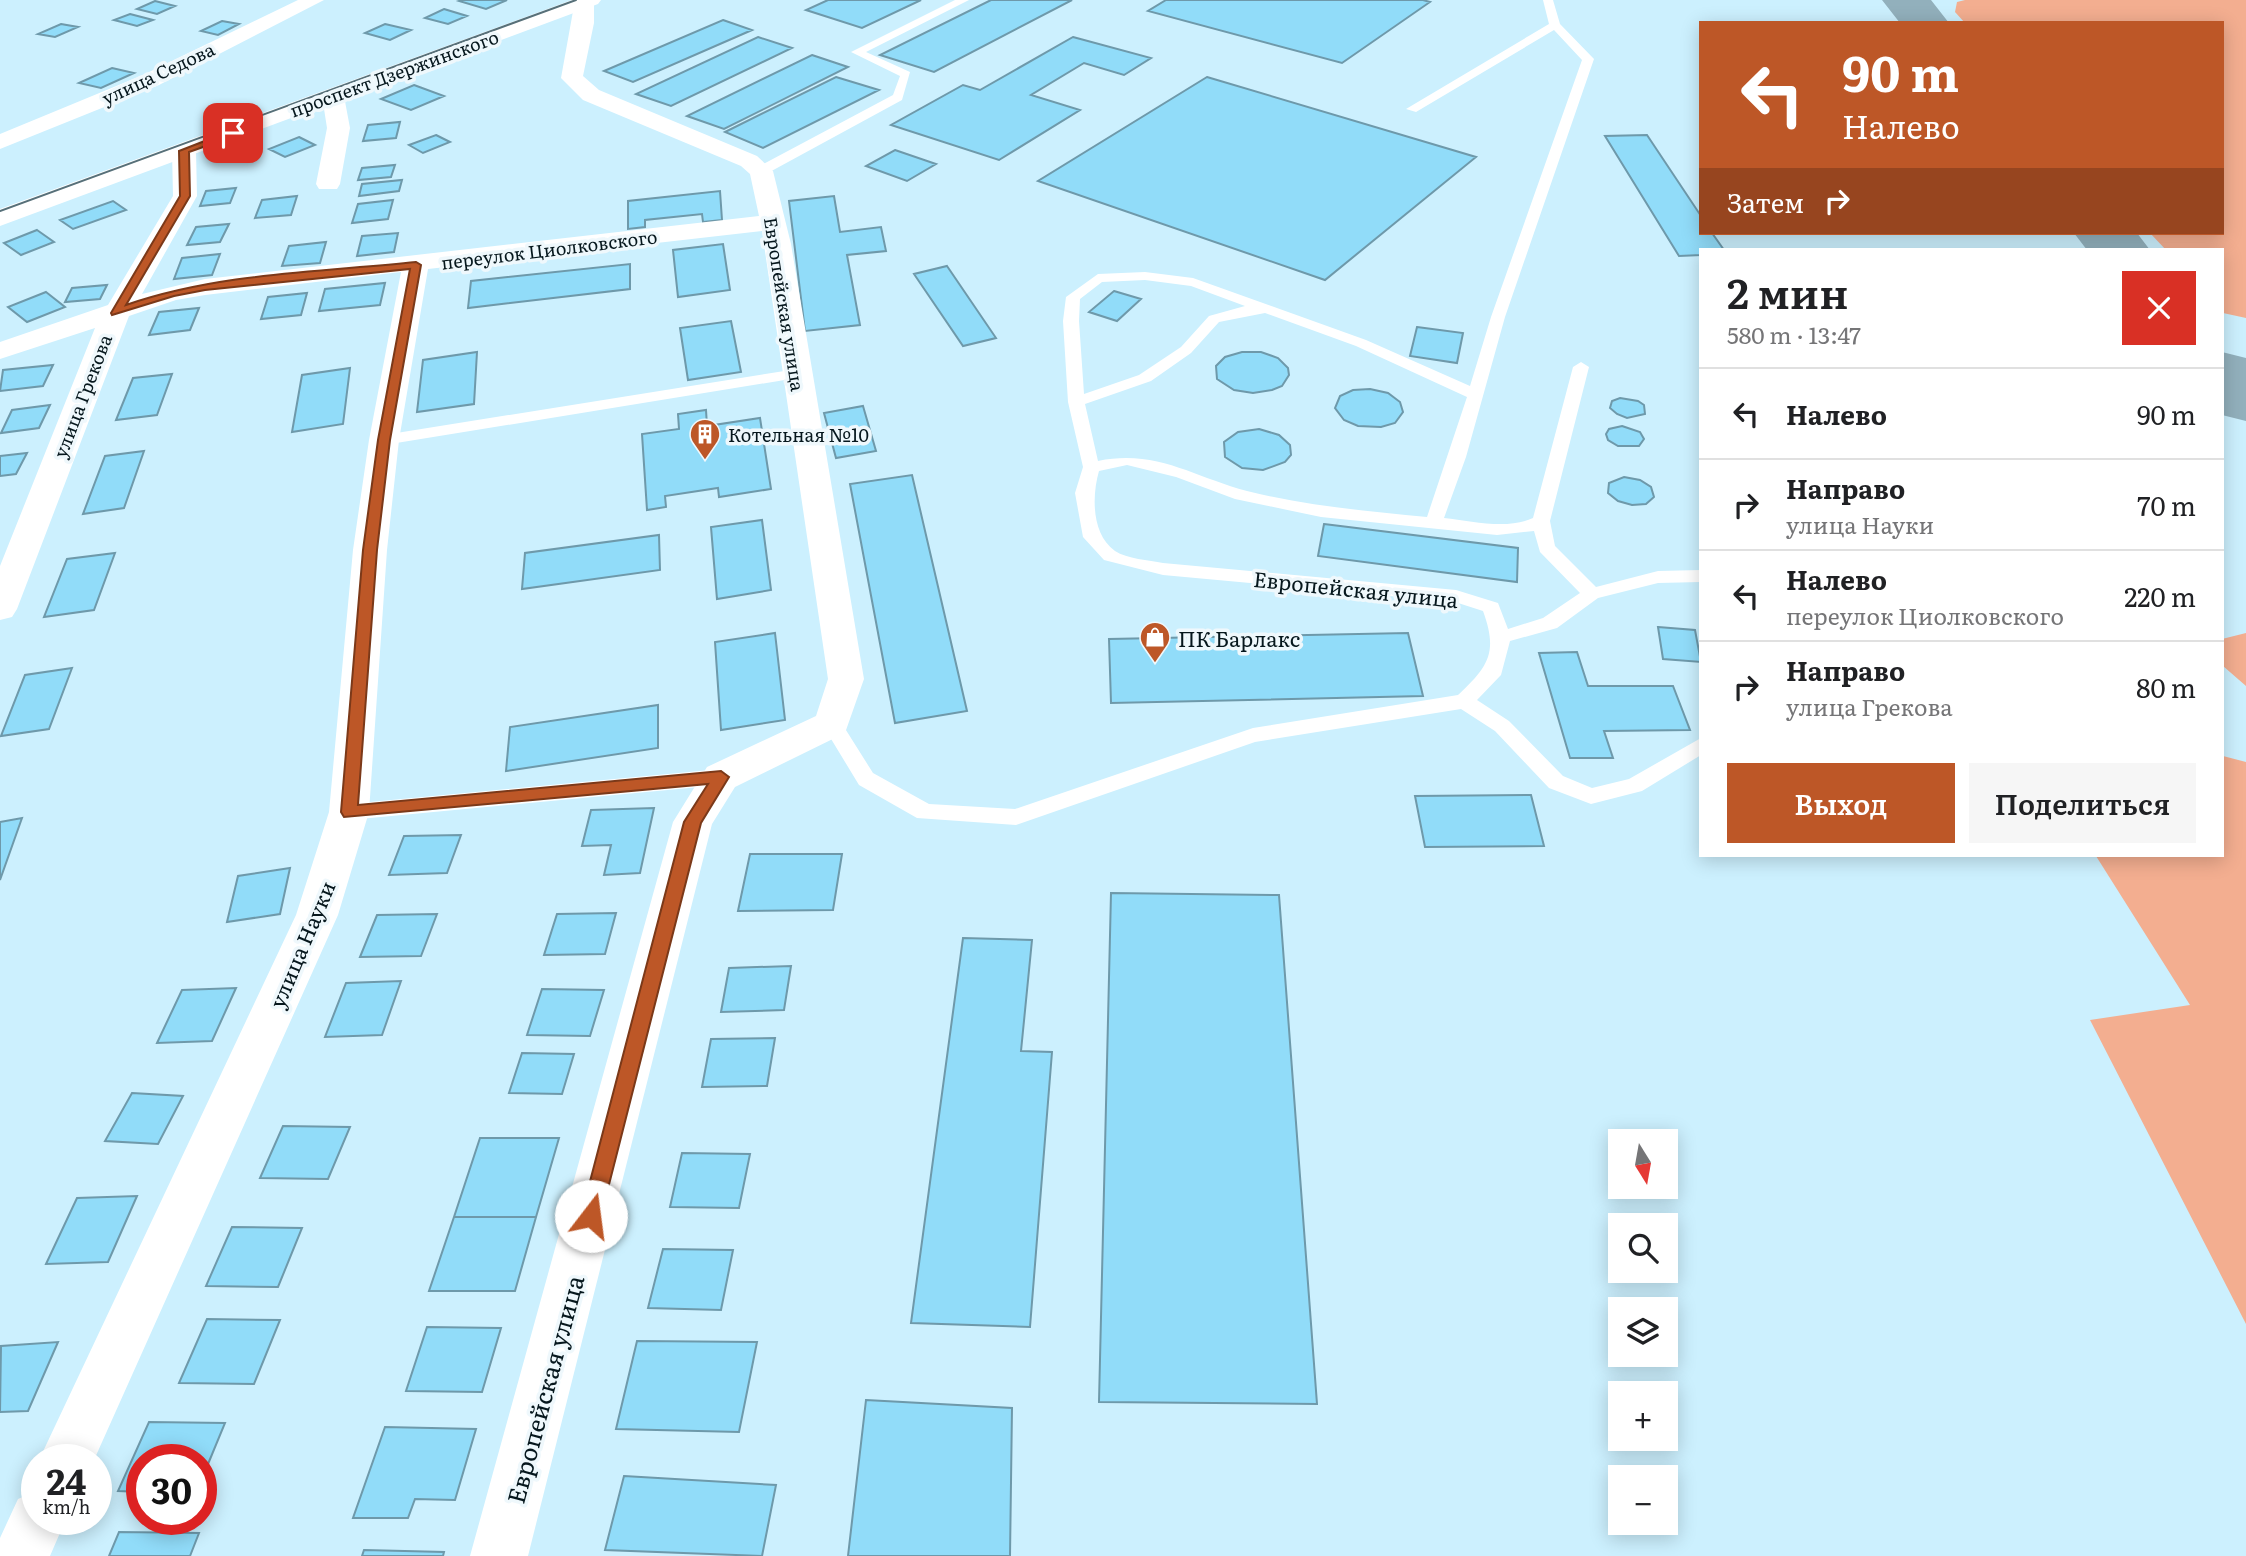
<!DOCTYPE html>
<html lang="ru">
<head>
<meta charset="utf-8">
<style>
  :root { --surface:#fff; --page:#f6f6f6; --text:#202124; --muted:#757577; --line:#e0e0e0; --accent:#bd5727 }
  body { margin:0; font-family:Literata,serif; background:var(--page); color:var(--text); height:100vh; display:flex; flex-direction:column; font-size:26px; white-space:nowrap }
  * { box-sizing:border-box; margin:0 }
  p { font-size:23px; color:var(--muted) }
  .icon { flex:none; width:38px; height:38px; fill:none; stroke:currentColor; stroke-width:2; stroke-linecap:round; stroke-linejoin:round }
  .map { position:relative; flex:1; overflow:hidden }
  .panel { position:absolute; left:1699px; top:248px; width:525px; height:609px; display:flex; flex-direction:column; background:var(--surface); border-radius:0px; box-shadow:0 4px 18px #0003 }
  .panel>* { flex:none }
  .hud { position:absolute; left:1699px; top:21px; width:525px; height:214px; border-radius:0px; box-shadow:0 4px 18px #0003; background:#bd5727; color:#fff; overflow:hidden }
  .needle { width:46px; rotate:169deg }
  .tools { position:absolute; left:1608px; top:1129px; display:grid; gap:14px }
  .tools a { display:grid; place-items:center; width:70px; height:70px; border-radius:0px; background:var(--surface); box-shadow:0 4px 18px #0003; font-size:35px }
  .speed { position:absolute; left:21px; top:1444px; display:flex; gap:14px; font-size:35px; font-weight:700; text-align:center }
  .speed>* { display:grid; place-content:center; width:91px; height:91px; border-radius:50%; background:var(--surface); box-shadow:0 4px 18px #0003; line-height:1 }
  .speed small { font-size:18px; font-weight:400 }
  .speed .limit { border:10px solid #d22; background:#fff; color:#111 }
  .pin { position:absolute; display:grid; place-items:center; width:60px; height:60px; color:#fff; margin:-30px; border-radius:14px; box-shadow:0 4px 10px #0006 }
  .me { position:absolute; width:77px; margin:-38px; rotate:15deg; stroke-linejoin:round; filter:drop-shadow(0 0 5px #0008) }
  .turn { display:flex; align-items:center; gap:24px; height:147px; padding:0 28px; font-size:32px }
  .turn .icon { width:91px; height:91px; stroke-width:2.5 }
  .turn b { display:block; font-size:49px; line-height:60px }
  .then { display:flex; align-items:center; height:66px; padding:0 28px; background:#0003; gap:14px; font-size:26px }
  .round { display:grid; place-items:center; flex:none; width:74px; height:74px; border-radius:0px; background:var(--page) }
  .head { display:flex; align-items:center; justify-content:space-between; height:119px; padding:0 28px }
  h1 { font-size:42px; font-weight:600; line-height:52px }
  .primary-button { display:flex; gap:14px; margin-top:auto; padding:14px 28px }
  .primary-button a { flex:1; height:80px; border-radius:0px; background:var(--accent); color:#fff; font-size:28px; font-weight:600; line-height:80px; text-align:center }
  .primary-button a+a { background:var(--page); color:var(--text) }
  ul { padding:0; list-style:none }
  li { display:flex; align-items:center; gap:21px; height:91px; padding:0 28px; border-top:2px solid var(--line) }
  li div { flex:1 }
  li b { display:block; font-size:26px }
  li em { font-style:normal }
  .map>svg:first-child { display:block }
</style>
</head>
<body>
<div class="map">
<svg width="2246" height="1556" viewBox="0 0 2246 1556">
  <rect width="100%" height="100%" fill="#ccf0fe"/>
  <!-- green -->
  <path fill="#f3ae90" d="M1965,0H2246V318L2223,313L2222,250H2166L2150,233H2222V23H1965L1955,12L1957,2Z
    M2246,633V686L2223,666L2222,639Z
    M2223,756L2246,762V1324L2090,1020L2190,1005L2096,856H2222Z"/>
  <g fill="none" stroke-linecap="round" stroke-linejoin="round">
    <!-- taxiway -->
    <path fill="#92b0bc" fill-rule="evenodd" d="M1882,0H1931L1949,23H1900Z
      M2074,233H2137L2150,250H2087Z
      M2222,352L2246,358V421L2222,415Z"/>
  </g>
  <!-- building -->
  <path fill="#91dcf9" stroke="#6e99aa" stroke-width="2" d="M462,0H507L486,9L459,1Z
    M828,0H921L862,28L806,10Z
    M991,0H1072L934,72L880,55Z
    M1166,0H1423L1430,2L1342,63L1148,11Z
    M155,1L175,6L157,14L137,9Z
    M444,9L467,16L448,24L425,18Z
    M130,14L153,20L137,26L114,20Z
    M723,20L752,30L633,82L604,71Z
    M222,21L239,24L218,35L201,31Z
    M61,24L78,27L55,37L38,34Z
    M385,24L411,30L390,40L365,33Z
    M758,37L792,48L671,106L636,94Z
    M1073,37L1151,58L1124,75L1084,63L1031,95L1080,110L999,160L891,125L963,85L980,90Z
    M812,55L848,67L724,129L687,116Z
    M112,68L134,73L101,88L79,83Z
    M836,77L879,90L763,148L725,132Z
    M1207,77L1476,157L1325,280L1038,181Z
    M414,85L444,96L411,110L381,99Z
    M400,122L396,138L363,141L368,125Z
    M436,135L450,142L423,153L409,145Z
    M1647,135L1701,216V233H1712L1724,250H1701V255L1679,256L1605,136Z
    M299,137L315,145L285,157L269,149Z
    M895,150L936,164L907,181L866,166Z
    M395,165L391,177L358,180L362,168Z
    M402,180L399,191L359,196L362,184Z
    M236,188L230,203L200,206L206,191Z
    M720,191L722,220L703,222L702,214L645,220V227L628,229V201Z
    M297,196L291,215L255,218L262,200Z
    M834,196L840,232L881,227L886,251L847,255L860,325L805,331L789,201Z
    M393,200L388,219L352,223L358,204Z
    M113,201L126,210L73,229L60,220Z
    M229,224L220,242L187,245L196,227Z
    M37,230L54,242L21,255L4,243Z
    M398,233L394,252L357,256L362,236Z
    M326,242L320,263L282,266L289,246Z
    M723,244L730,290L678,297L673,250Z
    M220,254L212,275L174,279L182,258Z
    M630,264V289L468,308L471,281Z
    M947,266L996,338L963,346L914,274Z
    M385,283L380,305L319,311L325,289Z
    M107,285L100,299L65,302L72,288Z
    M1114,291L1141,299L1117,321L1089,312Z
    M46,292L65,307L27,322L8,307Z
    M307,293L301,315L261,319L268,297Z
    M199,308L190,330L149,335L159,312Z
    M731,321L741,372L688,380L680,328Z
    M1417,327L1463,333L1457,363L1410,356Z
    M477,352L474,404L417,412L423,360Z
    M1242,352H1261L1278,358L1288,368L1289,375L1282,386L1272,390L1253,393L1234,390L1217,379L1216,366L1225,357Z
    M53,365L43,386L0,391L3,370Z
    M350,368L343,424L292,432L302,375Z
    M172,374L157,415L116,420L133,378Z
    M1370,389L1388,393L1400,402L1403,412L1395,423L1381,427L1358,426L1344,420L1335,408L1340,396L1353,390Z
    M1620,398L1638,401L1644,405L1645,414L1627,418L1617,414L1610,408L1612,401Z
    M50,405L39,428L1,433L12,410Z
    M863,406L876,451L836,458L824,413Z
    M706,410L707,426L760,418L771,489L719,497L718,488L665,496L666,507L647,510L642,434L679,429L678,414Z
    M1622,426L1640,432L1644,439L1639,446H1618L1608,440L1606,434L1609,429Z
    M1259,429L1279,435L1290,445L1291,455L1285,462L1263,470L1242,468L1225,457L1224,442L1238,432Z
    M144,451L124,508L83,514L105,456Z
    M27,453L16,474L0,476V456Z
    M912,475L967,711L895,723L850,484Z
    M1624,477L1640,480L1651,487L1654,497L1646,504L1632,505L1618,501L1608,493L1609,483Z
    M762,520L771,590L717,599L711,527Z
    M1324,524L1518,548L1517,582L1318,556Z
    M659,535L660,570L522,589L525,553Z
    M115,553L94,610L44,617L67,559Z
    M1658,627L1695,630L1701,662L1663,659Z
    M775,633L785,720L721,730L715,642Z
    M1408,633L1423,696L1111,703L1109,639Z
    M1577,652L1588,686H1673L1690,730L1604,731L1613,758H1570L1539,653Z
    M72,668L49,729L1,736L25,675Z
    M658,705V748L506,771L510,727Z
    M1531,795L1544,846L1425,847L1415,796Z
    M654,808L640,873L604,875L611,845L582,846L591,810Z
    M22,818L0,880V822Z
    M461,835L447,873L389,875L404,836Z
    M750,854H842L833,910L738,911Z
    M290,868L280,914L227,922L238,876Z
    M1111,893L1279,895L1317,1404L1099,1402Z
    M616,913L605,954L544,955L557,914Z
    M437,914L421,956L360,957L377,915Z
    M963,938L1032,940L1021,1051L1052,1052L1030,1327L911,1323Z
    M791,966L784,1010L721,1012L729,968Z
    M401,981L382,1035L325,1037L346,983Z
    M236,988L212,1041L157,1043L182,990Z
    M542,989L604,990L590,1036L527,1035Z
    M775,1038L767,1086L702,1087L711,1039Z
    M522,1053L574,1054L562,1094L509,1093Z
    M132,1093L183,1096L158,1144L105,1141Z
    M283,1126L350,1127L328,1179L260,1178Z
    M480,1138H559L536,1217H454Z
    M682,1153L750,1154L739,1208L670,1207Z
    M137,1196L108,1262L46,1264L77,1198Z
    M454,1217H536L515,1291H429Z
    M232,1227L302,1228L278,1287L206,1286Z
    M663,1249L733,1250L721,1310L648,1308Z
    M207,1319L280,1320L254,1384L179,1383Z
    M427,1327L501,1328L482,1392L406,1391Z
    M637,1341L757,1342L739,1432L616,1429Z
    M58,1342L28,1411L0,1412L1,1346Z
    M866,1400L1012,1408L1010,1556H848Z
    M149,1422L225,1423L201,1481V1460H142V1492L118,1491Z
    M385,1427L476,1429L455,1500L415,1499L408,1518H353Z
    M624,1476L776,1485L762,1556L605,1550Z
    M119,1532L199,1533L190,1556H109Z
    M364,1550L444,1552L443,1556H362Z"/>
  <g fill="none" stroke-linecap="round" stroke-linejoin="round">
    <!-- service -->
    <path fill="#fff" fill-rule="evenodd" d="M955,0H969L866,52L910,72L902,100L766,174H756V168L893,95L900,76L851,52Z
      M1543,0H1553L1560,24L1594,59L1505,317L1466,457L1444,518C1472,521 1507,530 1533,518L1573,367L1581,362L1589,367L1550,521L1555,546L1596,587L1658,571L1701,570V582L1658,583L1598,598L1557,628L1510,641L1501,675L1477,700L1509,721L1563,776L1592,788L1629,779L1701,738V755L1642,791L1591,804L1549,788L1495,731L1461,709L1255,742L1016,825L917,818L859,785L822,724L825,719H839L873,773L929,804L1015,809L1253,728L1458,695C1489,666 1498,652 1483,611L1455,602L1163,575L1104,560L1083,537L1075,493L1083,467L1068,402L1063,321L1066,297L1098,274L1145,272L1193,278L1366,340L1470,386L1491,317L1582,60L1554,30L1416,112L1406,109L1549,24ZM1145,280L1191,286L1245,306L1209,316L1181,347L1139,375L1084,394L1079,321L1080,299L1102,282ZM1265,313L1356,346L1467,397L1427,517C1367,511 1306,506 1247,491C1193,477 1157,449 1098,461L1085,404L1151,381L1191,353L1219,322ZM1127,465L1176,477L1235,499L1321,517L1497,535L1534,531L1540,552L1580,593L1543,618L1508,629L1498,603L1456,590L1163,563C1149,560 1127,559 1115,551C1091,534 1092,495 1099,471Z
      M797,369L803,371V377L384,445L376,440L384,435Z
      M721,769L728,771L731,777L728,783L721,785L349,820L341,818L338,812L341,806L349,804Z"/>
    <!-- minor -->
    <path fill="#fff" fill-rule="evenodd" d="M298,0H324L159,85L0,149V134L143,75Z
      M575,0L594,2V23L583,76L599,90L757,156L773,171L791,244L864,679L845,733L735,787L712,824L528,1556H470L673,822L707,767L816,716L828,679L762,231L428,269L399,440L387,550L369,812L338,915L94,1460H39L296,915L329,812L353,550L369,440L401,272L205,295L176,300L129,316L17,609L12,617L0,620V566L95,328L0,359V342L108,305L173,196L172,151L176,146H192L196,151L197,196L142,294L205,279L759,216L750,174L741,166L583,100L561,78Z
      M333,89L344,96L350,128L340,184L337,189H319L316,184L327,128L322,96Z
      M37,1491V1519H66L50,1556H0V1538L18,1499Z"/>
    <!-- secondary -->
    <path fill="#fff" fill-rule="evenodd" d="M572,0H601L598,4L0,226V209Z"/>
    <!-- tram -->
    <path stroke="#577079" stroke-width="2" d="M0,211L576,0"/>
  </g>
  <!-- route -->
  <path fill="#bd5727" stroke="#7b3919" stroke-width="2" d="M233,130L237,135L189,152L190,196L126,305C218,273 320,272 416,262L421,265L390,440L377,550L358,805L721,771L729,777L701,823L601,1216L598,1222L591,1225L584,1222L581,1216L684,822L708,784L344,817L341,812L363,550L378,440L410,269L205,290L174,296L112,315L111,313L180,196L179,151Z"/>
  <!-- icons -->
  <defs>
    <g id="building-pin" transform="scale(1.575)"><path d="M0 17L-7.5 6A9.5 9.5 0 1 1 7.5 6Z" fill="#bd5727" stroke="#eff8fc"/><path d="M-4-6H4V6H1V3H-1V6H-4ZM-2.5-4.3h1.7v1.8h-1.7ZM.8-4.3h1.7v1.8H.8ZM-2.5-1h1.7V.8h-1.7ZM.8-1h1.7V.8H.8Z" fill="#fff"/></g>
    <g id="shop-pin" transform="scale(1.575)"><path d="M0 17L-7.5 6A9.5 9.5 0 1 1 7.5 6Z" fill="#bd5727" stroke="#eff8fc"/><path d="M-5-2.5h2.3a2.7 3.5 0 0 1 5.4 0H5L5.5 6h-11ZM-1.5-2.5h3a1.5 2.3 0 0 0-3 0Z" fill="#fff"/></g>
  </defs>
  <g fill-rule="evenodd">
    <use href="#building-pin" x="705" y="434"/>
    <use href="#shop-pin" x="1155" y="637"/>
  </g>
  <g text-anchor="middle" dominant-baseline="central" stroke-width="7" stroke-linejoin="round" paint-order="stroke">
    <!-- far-street labels -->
    <g font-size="18" fill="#06171d" stroke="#eff8fc">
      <text transform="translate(158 73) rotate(-25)">улица Седова</text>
      <text transform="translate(394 73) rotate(-20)">проспект Дзержинского</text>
      <text transform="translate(549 249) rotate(-7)">переулок Циолковского</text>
      <text transform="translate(785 304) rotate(81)">Европейская улица</text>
      <text transform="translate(82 396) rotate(-69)">улица Грекова</text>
    </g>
    <!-- far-poi labels -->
    <g font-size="18" fill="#06171d" stroke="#eff8fc" text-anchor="start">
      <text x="728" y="434">Котельная №10</text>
    </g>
    <!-- street labels -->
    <g font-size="21" fill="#06171d" stroke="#eff8fc">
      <text transform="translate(1356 588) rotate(6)">Европейская улица</text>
      <text transform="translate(301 944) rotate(-67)">улица Науки</text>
    </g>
    <!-- poi labels -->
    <g font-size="21" fill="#06171d" stroke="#eff8fc" text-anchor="start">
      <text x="1178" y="637">ПК Барлакс</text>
    </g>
    <!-- near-street labels -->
    <g font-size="24" fill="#06171d" stroke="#eff8fc">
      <text transform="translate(544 1389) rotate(-75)">Европейская улица</text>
    </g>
  </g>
</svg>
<div class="tools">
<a><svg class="needle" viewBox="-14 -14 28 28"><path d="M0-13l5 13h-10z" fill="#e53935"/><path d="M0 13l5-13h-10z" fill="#757577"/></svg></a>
<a><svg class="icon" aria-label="search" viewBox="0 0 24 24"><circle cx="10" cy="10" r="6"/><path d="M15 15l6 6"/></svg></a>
<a><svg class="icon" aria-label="layers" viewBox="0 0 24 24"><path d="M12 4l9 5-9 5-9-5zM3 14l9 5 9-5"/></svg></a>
<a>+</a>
<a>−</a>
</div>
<div class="speed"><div>24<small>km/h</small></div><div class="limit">30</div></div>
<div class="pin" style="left:233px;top:133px;background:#d93025"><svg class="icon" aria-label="arrive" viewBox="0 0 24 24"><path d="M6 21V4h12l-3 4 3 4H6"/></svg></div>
<svg class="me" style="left:591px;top:1216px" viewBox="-20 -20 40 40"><circle r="19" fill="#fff"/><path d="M0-13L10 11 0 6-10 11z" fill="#bd5727"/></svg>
<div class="hud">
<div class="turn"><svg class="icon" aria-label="left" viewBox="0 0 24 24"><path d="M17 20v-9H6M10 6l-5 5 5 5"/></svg><div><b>90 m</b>Налево</div></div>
<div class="then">Затем<svg class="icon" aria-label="right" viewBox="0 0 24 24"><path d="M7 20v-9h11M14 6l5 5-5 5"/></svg></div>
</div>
<section class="panel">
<div class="head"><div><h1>2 мин</h1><p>580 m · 13:47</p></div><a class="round" style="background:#d93025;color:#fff"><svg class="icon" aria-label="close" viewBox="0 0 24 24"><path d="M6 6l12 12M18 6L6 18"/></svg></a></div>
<ul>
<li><svg class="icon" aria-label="left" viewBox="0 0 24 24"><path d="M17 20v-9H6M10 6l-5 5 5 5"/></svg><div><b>Налево</b></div><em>90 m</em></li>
<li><svg class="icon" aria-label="right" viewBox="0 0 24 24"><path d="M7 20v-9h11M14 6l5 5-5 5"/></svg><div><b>Направо</b><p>улица Науки</p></div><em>70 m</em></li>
<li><svg class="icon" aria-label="left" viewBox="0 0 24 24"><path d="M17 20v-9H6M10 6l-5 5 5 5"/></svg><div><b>Налево</b><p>переулок Циолковского</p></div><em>220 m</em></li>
<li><svg class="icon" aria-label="right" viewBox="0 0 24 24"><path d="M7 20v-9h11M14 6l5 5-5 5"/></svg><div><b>Направо</b><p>улица Грекова</p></div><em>80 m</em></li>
</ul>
<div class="primary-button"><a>Выход</a><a>Поделиться</a></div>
</section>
</div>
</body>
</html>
